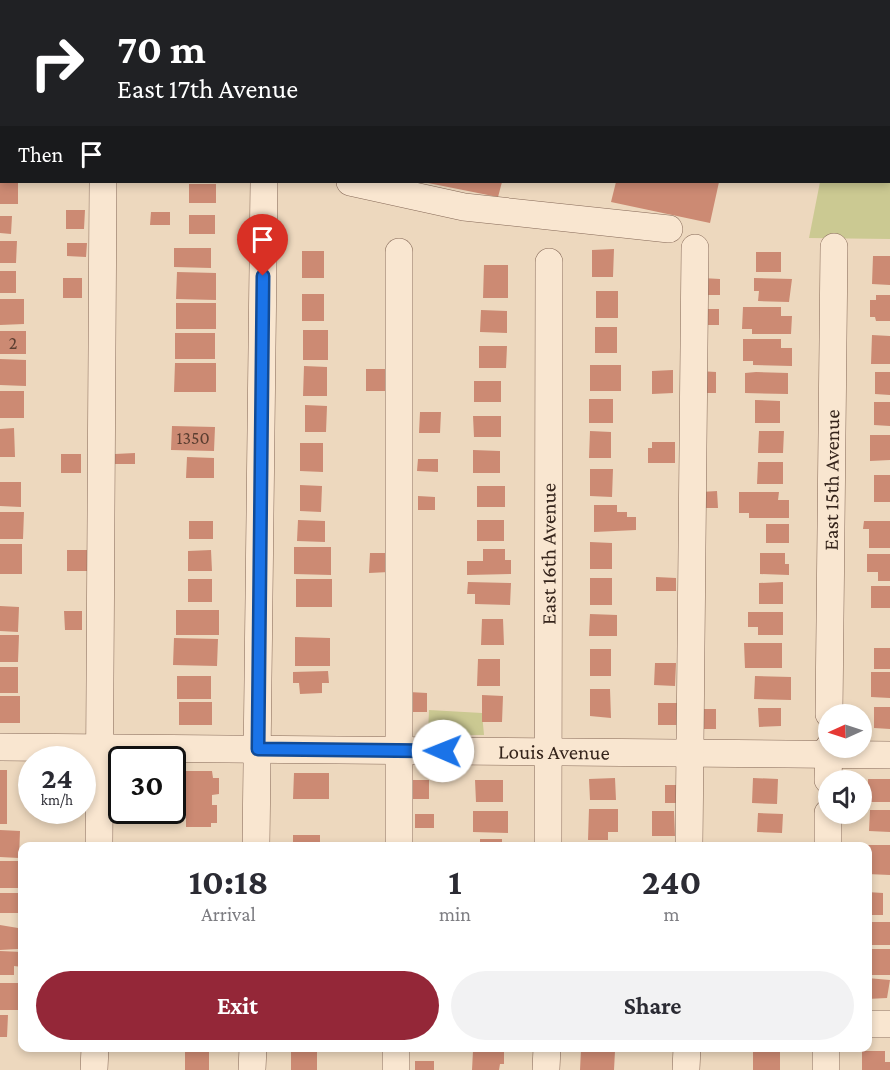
<!DOCTYPE html>
<html lang="en">
<head>
<meta charset="utf-8">
<style>
  :root { --surface:#fff; --page:#f2f2f3; --text:#2b2b33; --muted:#7c7c81; --accent:#942738 }
  body { margin:0; font-family:"Crimson Pro",serif; background:var(--page); color:var(--text); height:100vh; display:flex; flex-direction:column; font-size:22px; white-space:nowrap }
  * { box-sizing:border-box; margin:0 }
  p { font-size:20px; color:var(--muted) }
  .icon { flex:none; width:33px; height:33px; fill:none; stroke:currentColor; stroke-width:2; stroke-linecap:round; stroke-linejoin:round }
  .map { position:relative; flex:1; overflow:hidden }
  .side { position:absolute; left:18px; top:842px; width:854px; height:210px; display:flex; flex-direction:column; background:var(--surface); border-radius:12px; box-shadow:0 3px 9px #0003 }
  .side>* { flex:none }
  .hud { position:absolute; left:0px; top:0px; width:891px; height:183px; box-shadow:0 3px 9px #0003; background:#202124; color:#fff; overflow:hidden }
  .needle { width:39px; rotate:267deg }
  .tools { position:absolute; left:818px; top:704px; display:grid; gap:12px }
  .tools a { display:grid; place-items:center; width:54px; height:54px; border-radius:50%; background:var(--surface); box-shadow:0 3px 9px #0003; font-size:30px }
  .speed { position:absolute; left:18px; top:746px; display:flex; gap:12px; font-size:30px; font-weight:700; text-align:center }
  .speed>* { display:grid; place-content:center; width:78px; height:78px; border-radius:50%; background:var(--surface); box-shadow:0 3px 9px #0003; line-height:1 }
  .speed small { font-size:15px; font-weight:400 }
  .speed .limit { border:3px solid #111; border-radius:9px; background:#fff; color:#111 }
  .pin { position:absolute; display:grid; place-items:center; width:51px; height:51px; color:#fff; margin:-62px -26px; border-radius:50% 50% 50% 0; rotate:-45deg; box-shadow:0 0 6px #0007 }
  .pin .icon { rotate:45deg }
  .me { position:absolute; width:66px; margin:-33px; rotate:271deg; stroke-linejoin:round; filter:drop-shadow(0 0 4px #0008) }
  .turn { display:flex; align-items:center; gap:21px; height:126px; padding:0 18px; font-size:27px }
  .turn .icon { width:78px; height:78px; stroke-width:2.5 }
  .turn b { display:block; font-size:42px; line-height:51px }
  .then { display:flex; align-items:center; height:57px; padding:0 18px; background:#0003; gap:12px; font-size:22px }
  .eta { display:flex; justify-content:space-evenly; align-items:center; height:102px; text-align:center }
  .eta b { font-size:36px; font-weight:700; line-height:42px }
  .button { display:flex; gap:12px; margin-top:auto; padding:12px 18px }
  .button a { flex:1; height:69px; border-radius:36px; background:var(--accent); color:#fff; font-size:24px; font-weight:700; line-height:69px; text-align:center }
  .button a+a { background:var(--page); color:var(--text) }
  .map>svg:first-child { display:block }
</style>
</head>
<body>
<div class="map">
<svg width="890" height="1070" viewBox="0 0 890 1070">
  <rect width="100%" height="100%" fill="#edd8be"/>
  <!-- green -->
  <path fill="#cbc992" d="M304,0H688L695,1L311,2Z
    M890,41V239L809,238L820,182H890Z
    M429,710L482,713L484,735H428Z"/>
  <!-- building -->
  <path fill="#cc8a73" d="M0,182H18V204H0Z
    M616,182H719L710,223L611,202Z
    M428,183V182H502L498,197Z
    M189,184H216V203H189Z
    M66,210H85L84,229H66Z
    M151,212H170V225H150Z
    M189,215H215V234H189Z
    M0,216H12L11,234L0,233Z
    M0,241H17L16,263H0Z
    M67,243H87L86,257L67,256Z
    M174,248H211V268L174,267Z
    M614,249L613,277H592V250Z
    M302,251H324V278H302Z
    M756,252H781V272H756Z
    M873,256H890V285L872,284Z
    M484,265H508V298H483Z
    M0,271H16V293H0Z
    M177,272L216,273V300L176,299Z
    M63,278H82V298H63Z
    M702,278L720,279V295H702Z
    M754,278L792,279L789,302L758,301L759,291H754Z
    M596,291H618V318H596Z
    M302,294H324V321H302Z
    M876,295H890V321H876L875,317H870V300H876Z
    M0,299H24V324L0,325Z
    M176,303H216V329H176Z
    M743,307H781V316H792L791,334H752V329H742Z
    M702,309H719V325H701Z
    M481,310L507,311V333L480,332Z
    M595,327H617V353H595Z
    M303,330H328V360H303Z
    M0,331H26V354H0Z
    M175,333H215V359H175Z
    M872,335L890,336V364H871Z
    M743,339H781V348H792V366L753,365V361H743Z
    M479,346H507L506,368H479Z
    M0,359L26,360V386L0,385Z
    M175,363H216V392H174Z
    M590,365H621V391H590Z
    M304,366L327,367V396H303Z
    M366,369H389V391H366Z
    M673,370V393L652,394V371Z
    M699,371L716,372V393H699Z
    M756,372L788,373V394L745,393V373Z
    M875,372H890V395L875,394Z
    M474,381H501V402H474Z
    M0,391H24V418H0Z
    M589,399H613V423H589Z
    M755,400L780,401V423H755Z
    M874,402H890V426L874,425Z
    M305,405L327,406L326,432H305Z
    M420,412H441L440,433H419Z
    M473,416H501V437H474Z
    M172,426L215,427L214,451L171,450Z
    M14,428L15,457H0V429Z
    M590,431L611,432V458H589Z
    M759,431H784L783,453H758Z
    M870,435H890V460L870,461Z
    M652,442H675V463H648V448H652Z
    M300,443H323V472L300,471Z
    M473,450L500,451V473H473Z
    M135,453V464H115V454Z
    M61,454H81V473H61Z
    M187,457L214,458V478H186Z
    M418,459H438V472L417,471Z
    M758,462H783V484H757Z
    M590,469H613L612,497L590,496Z
    M874,475H890V502H874Z
    M0,482H21V507L0,506Z
    M300,485L322,486L321,512L300,511Z
    M477,486H505V507H477Z
    M717,491L718,508H701V492Z
    M739,492H779L778,500H789V518H749V513H739Z
    M418,496L435,497V510H418Z
    M594,505H617V512H627V517H636V530L594,532Z
    M0,512H24L23,539H0Z
    M298,520L325,521V542L297,541Z
    M477,520H504V541H477Z
    M189,521H213V539H189Z
    M864,521H890V548H869V529H863Z
    M766,524H789V543H766Z
    M590,542L612,543V569H590Z
    M0,544H22V574H0Z
    M294,547H331V575L294,574Z
    M483,549H505V560H511V574L467,575V561H483Z
    M67,550H87V571H67Z
    M211,550L212,571H188V551Z
    M370,553H389V572L369,573Z
    M760,553H785V564H789V575L760,574Z
    M867,554H890V581H878V572H867Z
    M656,577L676,578V591H656Z
    M590,578H612V605H590Z
    M188,579H212V602H188Z
    M296,579H332V607H296Z
    M468,582L511,583L510,605L475,604V594H467Z
    M783,582V604H759V583Z
    M871,586H890V608H871Z
    M0,606L19,607L18,632L0,631Z
    M176,610H219V635H176Z
    M64,611H82V630H65Z
    M748,612H783V635H758V627H748Z
    M590,614L617,615V636H589Z
    M482,619H503L504,645H481Z
    M0,635H19L18,662H0Z
    M295,637L330,638V666H295Z
    M174,638L218,639L217,666L173,665Z
    M744,643H782V668H745Z
    M874,648H890V669H874Z
    M590,649H611V676H590Z
    M478,659H500V686H477Z
    M655,663H676L675,686L654,685Z
    M0,667H18V693H0Z
    M328,671L329,683H322V693L300,694L299,683H293V672Z
    M871,672H890V698L871,697Z
    M177,676H211V699H177Z
    M755,676L791,677V700L754,699Z
    M590,689H610L611,718L590,716Z
    M409,692L427,693V712H409Z
    M482,695L503,696L502,722H482Z
    M0,696H20V723H0Z
    M179,702H212V725H179Z
    M658,703H678V725H658Z
    M874,707H890V729L874,728Z
    M758,708H781V726L759,727Z
    M698,709H716V729H698Z
    M0,770H7V824H0Z
    M186,771H212L213,778H219V794L212,795V805H217V823H211V827H186Z
    M294,773H329V799H293Z
    M111,775H122V796L111,795Z
    M615,778L616,800H590L589,779Z
    M753,778L778,779L777,804L752,803Z
    M868,779H890V802H868Z
    M411,780H429V799H411Z
    M475,780H503V802H476Z
    M665,785H680L681,803H665Z
    M589,809H618V832H608V840H588Z
    M870,810H890V832L869,831Z
    M473,811H508V833L473,832Z
    M652,811H674L675,836H652Z
    M758,813L783,814L782,833L757,832Z
    M415,814H434V828H415Z
    M0,830L20,831L19,858L0,857Z
    M293,835H320V846H293Z
    M480,839H502V846H480Z
    M184,842H212V846H184Z
    M867,845H890V875L867,874Z
    M0,861H20V888H0Z
    M867,892L883,893V915H867Z
    M0,893H18V913H0Z
    M867,922H890V945H867Z
    M0,925L18,928V949L0,950Z
    M867,949H890V975H867Z
    M0,951L22,952V967L14,966V975H0Z
    M867,978L890,980L887,998L867,999Z
    M0,983H20V1010H0Z
    M0,1015H8L7,1037H0Z
    M209,1048V1070H185V1049Z
    M317,1050V1070H291V1051Z
    M581,1050L615,1051L614,1070H580Z
    M473,1051L504,1052V1064H500L499,1070H472Z
    M862,1051H885V1062H890V1070H862Z
    M753,1052H780V1070H753Z
    M415,1061H434V1070H415Z"/>
  <g fill="none" stroke-linecap="round" stroke-linejoin="round">
    <!-- minor casing -->
    <g stroke="#856857" stroke-width="28">
      <g id="minor">
        <path d="M114,2V0"/>
        <path d="M266,2V0"/>
        <path d="M350,182L464,207L669,229"/>
        <path d="M399,252V846"/>
        <path id="s1" d="M829,714L834,247"/>
        <path id="s2" d="M0,747L890,755"/>
        <path d="M828,780L829,747"/>
        <path d="M99,846L103,182"/>
        <path d="M256,846L264,182"/>
        <path id="s3" d="M548,846L549,262"/>
        <path d="M689,846L695,248"/>
        <path d="M828,846V813"/>
        <path d="M867,1024H890"/>
        <path d="M94,1070L95,1047"/>
        <path d="M252,1070L253,1047"/>
        <path d="M396,1070V1047"/>
        <path d="M546,1070L547,1047"/>
        <path d="M686,1070L687,1047"/>
        <path d="M826,1070V1047"/>
      </g>
    </g>
    <!-- minor -->
    <use href="#minor" stroke="#f9e6d0" stroke-width="27"/>
  </g>
  <g fill="none" stroke-linecap="round" stroke-linejoin="round">
    <!-- route casing -->
    <g stroke="#114b97" stroke-width="15">
      <path id="route" d="M263,276L258,749L443,751"/>
    </g>
    <!-- route -->
    <use href="#route" stroke="#1a73e8" stroke-width="10"/>
  </g>
  <g text-anchor="middle" dominant-baseline="central" stroke-width="6" stroke-linejoin="round" paint-order="stroke">
    <!-- number labels -->
    <g font-size="18" fill="#5b3e31">
      <text x="13" y="343">2</text>
      <text x="193" y="438">1350</text>
    </g>
    <!-- street labels -->
    <g font-size="21" fill="#35241b" stroke="#f5e3cd">
      <text stroke="none"><textPath href="#s1" startOffset="234">East 15th Avenue</textPath></text>
      <text stroke="none"><textPath href="#s3" startOffset="292">East 16th Avenue</textPath></text>
      <text stroke="none"><textPath href="#s2" startOffset="554">Louis Avenue</textPath></text>
    </g>
  </g>
</svg>
<div class="tools">
<a><svg class="needle" viewBox="-14 -14 28 28"><path d="M0-13l5 13h-10z" fill="#e53935"/><path d="M0 13l5-13h-10z" fill="#7c7c81"/></svg></a>
<a><svg class="icon" aria-label="sound" viewBox="0 0 24 24"><path d="M4 9h4l5-4v14l-5-4H4zM17 9q2 3 0 6"/></svg></a>
</div>
<div class="speed"><div>24<small>km/h</small></div><div class="limit">30</div></div>
<div class="pin" style="left:263px;top:276px;background:#d93025"><svg class="icon" aria-label="arrive" viewBox="0 0 24 24"><path d="M6 21V4h12l-3 4 3 4H6"/></svg></div>
<svg class="me" style="left:443px;top:751px" viewBox="-20 -20 40 40"><circle r="19" fill="#fff"/><path d="M0-13L10 11 0 6-10 11z" fill="#1a73e8"/></svg>
<div class="hud">
<div class="turn"><svg class="icon" aria-label="right" viewBox="0 0 24 24"><path d="M7 20v-9h11M14 6l5 5-5 5"/></svg><div><b>70 m</b>East 17th Avenue</div></div>
<div class="then">Then<svg class="icon" aria-label="arrive" viewBox="0 0 24 24"><path d="M6 21V4h12l-3 4 3 4H6"/></svg></div>
</div>
<section class="side">
<div class="eta">
<div><b>10:18</b><p>Arrival</p></div>
<div><b>1</b><p>min</p></div>
<div><b>240</b><p>m</p></div>
</div>
<div class="button"><a>Exit</a><a>Share</a></div>
</section>
</div>
</body>
</html>
